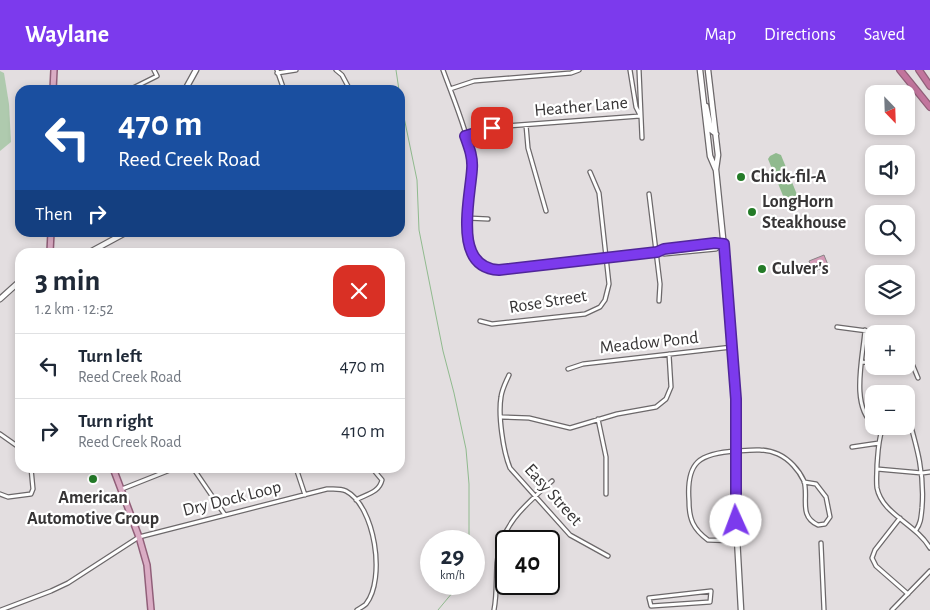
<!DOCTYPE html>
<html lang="en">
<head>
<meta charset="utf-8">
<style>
  :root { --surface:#fff; --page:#f2f2f3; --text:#1f2937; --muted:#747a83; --line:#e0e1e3; --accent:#7c3aed }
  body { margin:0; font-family:"Alegreya Sans",sans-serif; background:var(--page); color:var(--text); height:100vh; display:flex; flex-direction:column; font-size:19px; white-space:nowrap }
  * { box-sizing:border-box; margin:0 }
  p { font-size:16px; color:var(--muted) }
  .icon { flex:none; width:28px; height:28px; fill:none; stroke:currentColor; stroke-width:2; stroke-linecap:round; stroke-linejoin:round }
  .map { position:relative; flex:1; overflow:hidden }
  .drawer { position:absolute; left:15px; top:178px; width:390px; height:225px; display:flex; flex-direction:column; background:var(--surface); border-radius:15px; box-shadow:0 2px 8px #0003 }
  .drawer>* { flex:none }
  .top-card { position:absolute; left:15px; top:15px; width:390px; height:152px; border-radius:15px; box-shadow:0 2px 8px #0003; background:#1a4fa0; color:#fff; overflow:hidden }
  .needle { width:32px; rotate:157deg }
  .fabs { position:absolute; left:865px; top:15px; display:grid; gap:10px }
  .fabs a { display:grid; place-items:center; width:50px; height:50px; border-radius:10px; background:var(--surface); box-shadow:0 2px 8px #0003; font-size:25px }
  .speed { position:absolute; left:420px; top:460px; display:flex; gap:10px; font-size:25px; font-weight:700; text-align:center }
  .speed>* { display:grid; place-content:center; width:65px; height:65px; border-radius:50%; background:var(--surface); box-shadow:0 2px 8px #0003; line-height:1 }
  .speed small { font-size:12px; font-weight:400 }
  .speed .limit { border:2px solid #111; border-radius:8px; background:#fff; color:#111 }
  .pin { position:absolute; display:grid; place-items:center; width:42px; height:42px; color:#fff; margin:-21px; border-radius:10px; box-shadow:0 2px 8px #0006 }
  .me { position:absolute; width:55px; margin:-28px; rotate:358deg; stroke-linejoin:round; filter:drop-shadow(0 0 4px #0008) }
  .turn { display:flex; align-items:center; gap:18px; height:105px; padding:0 20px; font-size:22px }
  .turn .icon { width:65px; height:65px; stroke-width:2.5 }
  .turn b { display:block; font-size:35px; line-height:42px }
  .then { display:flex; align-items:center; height:48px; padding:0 20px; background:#0003; gap:10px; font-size:19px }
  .round { display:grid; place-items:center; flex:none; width:52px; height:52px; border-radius:15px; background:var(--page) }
  .head { display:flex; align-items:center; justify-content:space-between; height:85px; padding:0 20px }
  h1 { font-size:30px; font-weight:700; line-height:38px }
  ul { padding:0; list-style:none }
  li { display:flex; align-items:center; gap:15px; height:65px; padding:0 20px; border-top:1px solid var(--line) }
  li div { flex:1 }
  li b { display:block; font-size:19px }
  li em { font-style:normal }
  header { display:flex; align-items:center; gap:30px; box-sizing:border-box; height:70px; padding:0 25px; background:var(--accent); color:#fff }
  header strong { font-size:24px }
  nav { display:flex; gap:28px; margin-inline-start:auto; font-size:18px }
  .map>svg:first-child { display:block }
</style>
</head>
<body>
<header>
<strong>Waylane</strong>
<nav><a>Map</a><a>Directions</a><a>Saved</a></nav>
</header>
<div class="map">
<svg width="930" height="540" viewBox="0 0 930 540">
  <rect width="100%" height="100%" fill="#e3dee0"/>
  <!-- green -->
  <path fill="#afcaae" d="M0,1L4,3L9,34L11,72L0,81Z"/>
  <!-- water -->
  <path fill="#90ba8e" d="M776,83L781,85L800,132V137L795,140L788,138L768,89L770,86Z"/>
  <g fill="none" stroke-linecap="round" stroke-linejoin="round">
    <!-- stream -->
    <path stroke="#90ba8e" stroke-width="1" d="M396,0L399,20
      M400,28L417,110L419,160L443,281L454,323L466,379L469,414V471
      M438,540L453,522L457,514"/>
  </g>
  <!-- building -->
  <path fill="#d49ab6" stroke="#898486" d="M824,185L828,195L813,202L809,191Z"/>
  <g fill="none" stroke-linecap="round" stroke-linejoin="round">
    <!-- street casing -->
    <g stroke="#6c686a" stroke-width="5.5">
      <path id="street" d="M277,0L284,20
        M336,0L342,5L350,20
        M443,0C452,25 468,63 472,88C476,119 446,197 499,200L657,182L664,179L715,173L724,174
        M630,0L636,37L640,45
        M639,0L642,68
        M277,3L296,0
        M450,19L474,11L571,3L579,0
        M129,20L157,6L154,0
        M526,55L528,78L546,141
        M465,66L493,57L640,46
        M649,124L660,214L659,231
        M467,148L488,149
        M658,182L664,184L716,179L722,175
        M480,251L492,254L585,244L600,237L605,230L609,214L599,123L590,102
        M837,257L890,264
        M865,260C863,288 850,336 874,355
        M906,279L918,308
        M862,292L874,293
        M568,299L583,294L732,277
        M509,305C506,312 502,319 501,327C498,345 503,381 510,398L570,465L608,486
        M906,339C916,374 925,402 922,438C921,447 921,453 916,460
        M502,347L529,348L570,358L617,344L656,337L666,329L671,317L669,284
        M598,349L606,387V424
        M875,356L890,362L912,360
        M882,360C878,372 878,383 877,395C877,403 876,411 877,418C882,444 916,454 930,478
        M0,364L20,378
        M852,377L879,373
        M193,398L225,445
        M299,398L297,401L305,425
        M877,399L922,403L930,402
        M122,419L175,398
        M0,424L8,427L31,424L33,419L31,398
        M356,430C366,424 379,423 382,410L372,398
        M900,448L875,480L872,488L876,496L908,524
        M737,471L708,470C693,459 689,449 689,431C686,392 699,383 737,381C750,380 765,378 778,384C789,389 799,400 804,411C809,427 798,446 818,455L825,454L830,447L826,427L816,414L804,412
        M821,473L824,540
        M497,496H506
        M711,521L710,532L651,536L649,528Z
        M1,540L51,521L68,513L139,467L327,419C333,419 340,418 346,421C375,436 386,509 366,534C364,536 360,538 357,540
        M494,540C497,524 496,509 497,493C500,455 526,434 552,411
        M892,540L930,501"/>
    </g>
    <!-- secondary casing -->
    <g stroke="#6c686a" stroke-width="7">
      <path id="secondary" d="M700,0L710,86L716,100L728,217L736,329L735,432L741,540
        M708,0L718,85L716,99
        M185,20L196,0
        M706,36L711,60L716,64
        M90,182L127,162
        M0,229L20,211"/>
    </g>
    <!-- primary casing -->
    <g stroke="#915f79" stroke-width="8">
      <path id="primary" d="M53,20L54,0
        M50,182L51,162
        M113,398L139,467L147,495L151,540"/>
    </g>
    <!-- highway casing -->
    <g stroke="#915f79" stroke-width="8">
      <path id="highway" d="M900,0L930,37
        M919,0L930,16"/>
    </g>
    <!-- street -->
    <use href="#street" stroke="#fff" stroke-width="3"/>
    <!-- secondary -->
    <use href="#secondary" stroke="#fff" stroke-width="4.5"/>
    <!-- primary -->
    <use href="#primary" stroke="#daacc4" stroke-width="5"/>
    <!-- highway -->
    <use href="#highway" stroke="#c2759d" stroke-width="5.5"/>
  </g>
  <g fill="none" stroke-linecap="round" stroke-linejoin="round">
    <!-- route casing -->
    <g stroke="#51269a" stroke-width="12">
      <path id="route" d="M492,58L465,66C469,77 473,87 472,99C470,130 452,198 499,200L657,182L664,179L715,173L724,174L736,329V451"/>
    </g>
    <!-- route -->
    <use href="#route" stroke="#7c3aed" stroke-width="9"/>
  </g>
  <!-- markers -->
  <g fill="#247b28" stroke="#fff" stroke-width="2">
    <circle cx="741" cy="107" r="5"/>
    <circle cx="752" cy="142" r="5"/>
    <circle cx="762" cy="199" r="5"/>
    <circle cx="93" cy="409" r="5"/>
  </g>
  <g text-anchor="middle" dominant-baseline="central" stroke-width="4.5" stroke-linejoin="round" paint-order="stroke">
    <!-- street labels -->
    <g font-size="18" fill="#373536" stroke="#fff">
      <text transform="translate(581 37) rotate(-5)">Heather Lane</text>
      <text transform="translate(548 232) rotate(-9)">Rose Street</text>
      <text transform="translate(649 273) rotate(-6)">Meadow Pond</text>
      <text transform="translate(553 425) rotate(48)">Easy Street</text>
      <text transform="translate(232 429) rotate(-14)">Dry Dock Loop</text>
    </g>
    <!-- poi labels -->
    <g font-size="18" font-weight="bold" fill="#373536" stroke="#fff" text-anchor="start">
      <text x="751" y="107">Chick-fil-A</text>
      <text x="762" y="132">LongHorn<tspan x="762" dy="21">Steakhouse</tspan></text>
      <text x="772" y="199">Culver's</text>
      <text x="93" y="428" text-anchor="middle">American<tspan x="93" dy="21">Automotive Group</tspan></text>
    </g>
  </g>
</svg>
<div class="fabs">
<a><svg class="needle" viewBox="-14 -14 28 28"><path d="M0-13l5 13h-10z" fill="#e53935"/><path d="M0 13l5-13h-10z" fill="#747a83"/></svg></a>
<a><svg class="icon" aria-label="sound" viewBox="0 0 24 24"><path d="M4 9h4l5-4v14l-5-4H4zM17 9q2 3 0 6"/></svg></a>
<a><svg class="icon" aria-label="search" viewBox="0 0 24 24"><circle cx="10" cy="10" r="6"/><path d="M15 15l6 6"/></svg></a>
<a><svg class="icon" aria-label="layers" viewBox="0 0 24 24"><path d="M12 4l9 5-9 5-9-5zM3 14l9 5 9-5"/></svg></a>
<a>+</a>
<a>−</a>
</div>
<div class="speed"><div>29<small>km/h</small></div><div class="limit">40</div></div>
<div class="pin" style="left:492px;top:58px;background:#d93025"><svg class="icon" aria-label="arrive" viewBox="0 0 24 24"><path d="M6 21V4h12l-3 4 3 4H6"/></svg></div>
<svg class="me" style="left:736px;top:451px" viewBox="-20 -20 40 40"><circle r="19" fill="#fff"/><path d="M0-13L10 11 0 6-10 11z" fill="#7c3aed"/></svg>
<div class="top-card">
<div class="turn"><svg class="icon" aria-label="left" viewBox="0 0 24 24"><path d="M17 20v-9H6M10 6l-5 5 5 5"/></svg><div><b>470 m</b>Reed Creek Road</div></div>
<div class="then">Then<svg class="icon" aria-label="right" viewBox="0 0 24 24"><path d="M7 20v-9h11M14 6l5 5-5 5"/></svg></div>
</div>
<section class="drawer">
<div class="head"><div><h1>3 min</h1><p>1.2 km · 12:52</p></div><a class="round" style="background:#d93025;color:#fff"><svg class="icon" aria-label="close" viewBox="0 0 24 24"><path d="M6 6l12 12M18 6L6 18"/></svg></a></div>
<ul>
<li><svg class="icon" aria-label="left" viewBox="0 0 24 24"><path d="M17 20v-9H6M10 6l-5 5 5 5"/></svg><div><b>Turn left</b><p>Reed Creek Road</p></div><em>470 m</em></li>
<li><svg class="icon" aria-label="right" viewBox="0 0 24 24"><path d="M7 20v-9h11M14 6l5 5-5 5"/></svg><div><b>Turn right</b><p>Reed Creek Road</p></div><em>410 m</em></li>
</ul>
</section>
</div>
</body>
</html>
